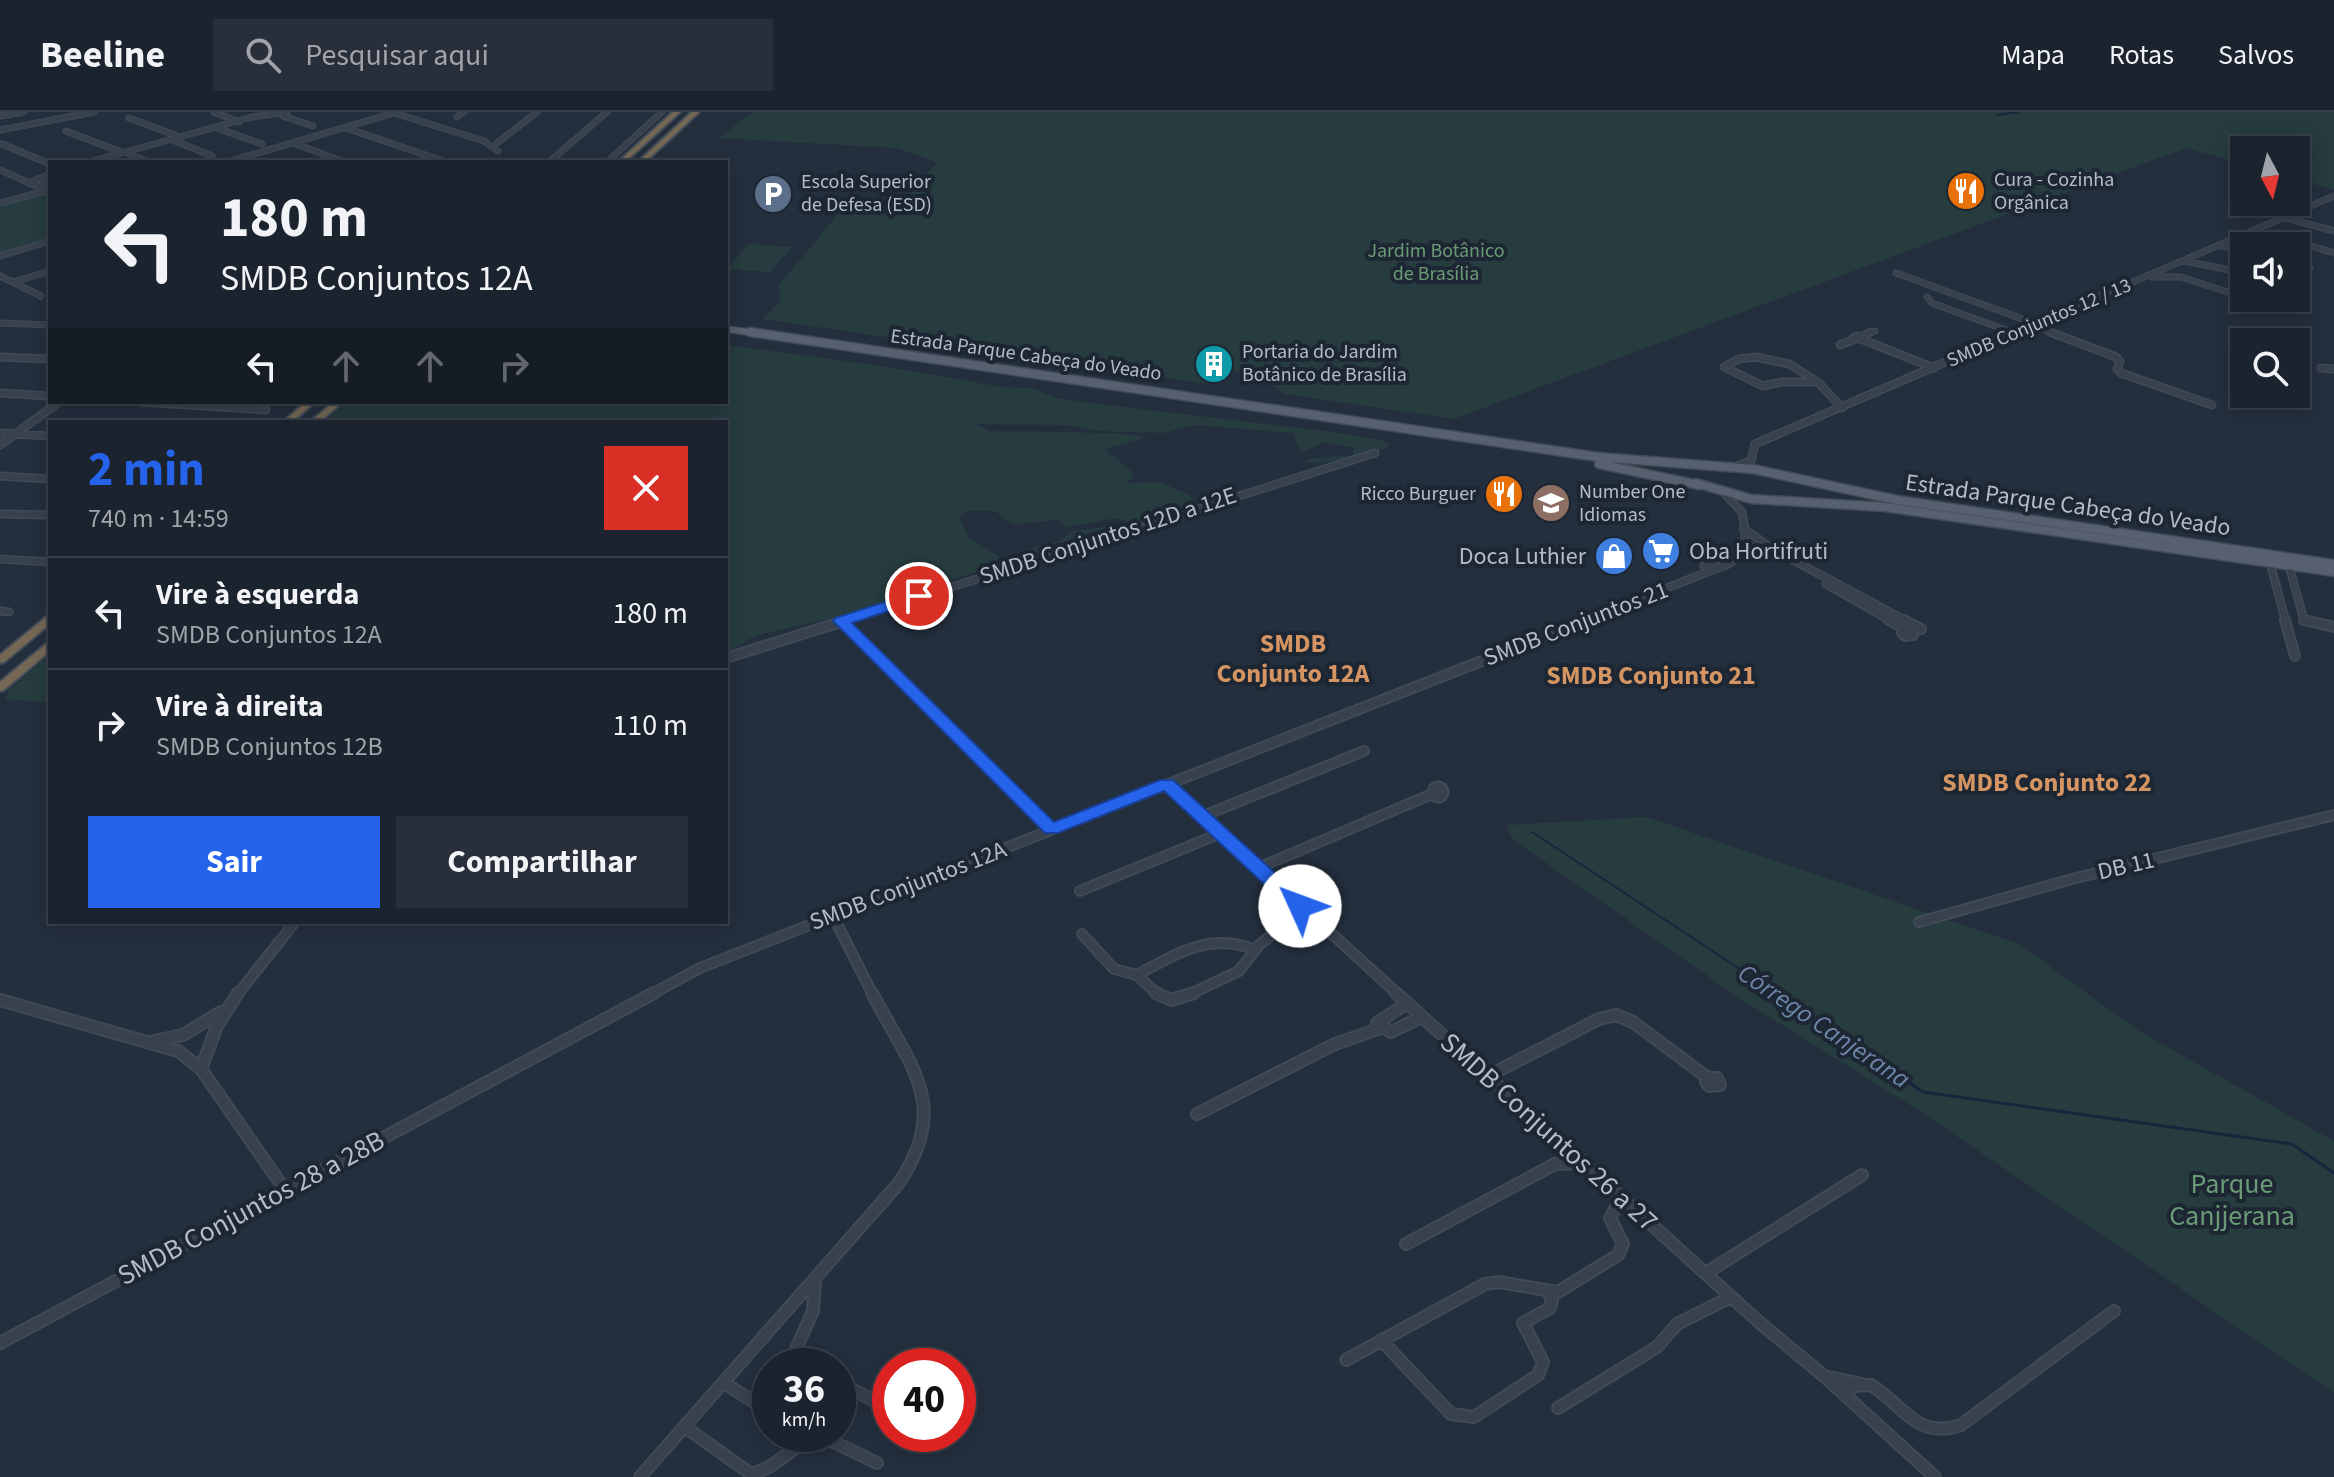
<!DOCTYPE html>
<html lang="pt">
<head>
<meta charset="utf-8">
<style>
  :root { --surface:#1b232e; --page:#282f3a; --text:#f1f3f6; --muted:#a0a4aa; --line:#39404a; --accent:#2563eb }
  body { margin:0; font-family:"Source Sans 3",sans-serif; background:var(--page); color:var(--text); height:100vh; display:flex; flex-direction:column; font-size:30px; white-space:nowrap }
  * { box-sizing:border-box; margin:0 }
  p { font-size:26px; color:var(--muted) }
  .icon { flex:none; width:44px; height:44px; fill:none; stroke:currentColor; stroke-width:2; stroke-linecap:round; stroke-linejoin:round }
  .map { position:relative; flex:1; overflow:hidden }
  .side { position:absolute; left:48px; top:308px; width:680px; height:504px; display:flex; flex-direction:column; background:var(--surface); border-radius:0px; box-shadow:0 4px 20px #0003,0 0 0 2px var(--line) }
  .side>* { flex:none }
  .top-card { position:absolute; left:48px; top:48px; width:680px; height:244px; border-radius:0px; box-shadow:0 4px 20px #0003,0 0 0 2px var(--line); background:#1b232e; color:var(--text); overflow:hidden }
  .needle { width:52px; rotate:173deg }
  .fabs { position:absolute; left:2230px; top:24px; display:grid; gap:16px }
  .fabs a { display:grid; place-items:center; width:80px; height:80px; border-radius:0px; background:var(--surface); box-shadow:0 4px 20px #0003,0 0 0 2px var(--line); font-size:40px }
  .speed { position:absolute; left:752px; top:1236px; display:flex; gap:16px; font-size:40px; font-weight:700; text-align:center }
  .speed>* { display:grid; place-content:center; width:104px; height:104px; border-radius:50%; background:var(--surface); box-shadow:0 4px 20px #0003,0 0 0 2px var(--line); line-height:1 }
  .speed small { font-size:20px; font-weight:400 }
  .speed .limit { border:12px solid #d22; background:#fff; color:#111 }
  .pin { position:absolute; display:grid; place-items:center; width:68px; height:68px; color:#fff; margin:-34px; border:4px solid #fff; border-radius:50%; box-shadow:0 2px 8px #0007 }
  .me { position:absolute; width:88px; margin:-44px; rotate:313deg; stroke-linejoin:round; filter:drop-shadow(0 0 6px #0008) }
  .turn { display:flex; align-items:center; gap:28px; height:168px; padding:0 40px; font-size:36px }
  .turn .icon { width:104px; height:104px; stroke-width:2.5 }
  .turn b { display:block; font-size:56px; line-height:68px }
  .lanes { display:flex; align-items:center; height:76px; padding:0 40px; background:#0003; justify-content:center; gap:40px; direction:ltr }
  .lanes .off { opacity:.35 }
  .round { display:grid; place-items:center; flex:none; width:84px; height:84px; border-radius:0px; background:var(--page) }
  .headline { display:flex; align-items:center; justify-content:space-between; height:136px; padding:0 40px }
  h1 { font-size:48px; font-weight:700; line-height:60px; color:var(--accent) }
  .cta { display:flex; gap:16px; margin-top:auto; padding:16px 40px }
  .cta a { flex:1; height:92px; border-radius:0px; background:var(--accent); color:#fff; font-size:32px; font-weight:700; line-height:92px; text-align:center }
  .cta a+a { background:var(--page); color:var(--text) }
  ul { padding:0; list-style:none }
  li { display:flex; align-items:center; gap:24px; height:112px; padding:0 40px; border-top:2px solid var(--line) }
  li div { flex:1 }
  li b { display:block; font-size:30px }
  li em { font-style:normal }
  header { display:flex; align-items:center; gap:48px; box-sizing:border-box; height:112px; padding:0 40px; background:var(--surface); border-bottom:2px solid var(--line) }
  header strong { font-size:38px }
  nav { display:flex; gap:44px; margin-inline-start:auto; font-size:28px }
  .search { width:560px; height:72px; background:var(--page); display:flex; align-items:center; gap:20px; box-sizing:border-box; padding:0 28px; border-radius:0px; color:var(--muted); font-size:30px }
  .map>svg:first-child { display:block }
</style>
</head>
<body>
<header>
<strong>Beeline</strong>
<div class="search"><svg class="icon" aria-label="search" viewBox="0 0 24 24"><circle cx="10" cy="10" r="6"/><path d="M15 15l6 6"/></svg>Pesquisar aqui</div>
<nav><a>Mapa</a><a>Rotas</a><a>Salvos</a></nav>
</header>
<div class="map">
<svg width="2334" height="1365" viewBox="0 0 2334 1365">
  <rect width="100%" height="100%" fill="#242f3e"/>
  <!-- green -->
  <path fill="#263c3f" d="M752,0H2334V78L2296,67V38H2244V52L2186,36L1454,307L1285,282L1260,262L1235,259L1220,248L1195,253L1211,267L1209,272L762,207L780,189L779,173L842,97L895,100L937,50L897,36L719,26Z
    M44,79L50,82V129L0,143V92Z
    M748,132H749L792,135L770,160L726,157Z
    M726,233L876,253L1002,275L1032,276L1057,286L1092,291L1341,321L1381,328L1390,333C1377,344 1323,354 1306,350L1309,347L1353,343L1354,336L1325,330L1304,339L1300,338L1293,321L1194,313L1164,321L1097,319L1064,313L975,312L990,319L1114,321L1148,325L1105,337L1132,360V366L1125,371L1160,370L1190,383L1194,391C1163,411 1125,412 1091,421C1064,428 1042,448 1014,447L1022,438L1059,429L1072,419L1116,414L1126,409L1115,406L1067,415L1057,408L1012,412L995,399H966L959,405L969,426L1000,445L991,456L890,486L866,498L755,524L726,541V310H323L347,290H726Z
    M50,542V591L5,587L9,578Z
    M1647,705L2019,832L2139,919L2334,1029V1281L1924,1002L1739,886L1512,727L1507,713Z"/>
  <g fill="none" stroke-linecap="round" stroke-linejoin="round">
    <!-- stream-far1 -->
    <path stroke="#17263c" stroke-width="2" d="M1997,3L2018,0
      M1532,720L1779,883"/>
    <!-- stream -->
    <path stroke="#17263c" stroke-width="3" d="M1776,881L1923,980L2292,1032L2334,1061"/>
    <!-- minor-far3 casing -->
    <g stroke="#414a57" stroke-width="7">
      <path id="minor-far3" d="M214,0L239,10
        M0,4L24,0
        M283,4L313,14
        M457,5L464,0
        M129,6L180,25
        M346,16L446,50
        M220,17L262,32
        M0,18L94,0
        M66,19L121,40
        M175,29L212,44
        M497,31L537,0
        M2,32L50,52
        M296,32L344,50
        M129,42L148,50
        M89,50L252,5L287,0
        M227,50L394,1L484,29L498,39
        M549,50L607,0
        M607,50L662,0
        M0,58L50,80
        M29,71L50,62
        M38,75L50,68
        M0,91L45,79
        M2286,106L2334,119
        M2253,122L2274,123L2334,141
        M2221,134L2244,138
        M0,144L50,129
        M2185,149L2244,161
        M2296,152L2310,156
        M1896,161L2036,212
        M0,164L41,184
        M2152,165H2181L2240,184L2236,189
        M13,170L50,159
        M1927,185L1932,191L2014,221
        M0,211L50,213
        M2033,214L2056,222
        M1866,222L1875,219
        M2011,222L2334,84"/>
    </g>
    <!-- minor-far2 casing -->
    <g stroke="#414a57" stroke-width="9">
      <path id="minor-far2" d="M2050,220L2116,245L2120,250L2117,257L2121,261L2212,293
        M1857,224L1862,227L1853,226Z
        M1860,225L1871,220
        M1861,227L1934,256
        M1840,233L1855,227
        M0,245L50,247
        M1756,245L1789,252L1818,270H1782L1763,274L1724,255L1739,247Z
        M2321,256L2334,257
        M1818,270L1842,296
        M0,281L50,284
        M141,290L266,298
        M0,321L50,324
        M0,333L59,290
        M1737,354L1751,349L1755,332L2015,220
        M0,364L50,367
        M0,402L50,403
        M1743,416L1771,436L1908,510
        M1743,431L1779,446
        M0,447L50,450
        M1706,450H1712L1718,456L1704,454Z
        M1712,450L1742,438
        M2270,451L2286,510
        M2289,454L2304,508L2312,510
        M1718,456C1747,448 1748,427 1742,400L1725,382
        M1826,472L1893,510
        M0,499L9,500
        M841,510L1375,341
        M1581,510L1715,457"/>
    </g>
    <!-- minor-far1 casing -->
    <g stroke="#414a57" stroke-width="12">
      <path id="minor-far1" d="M1889,508L1911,520
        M1904,508L1921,517
        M2285,508L2295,544
        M2304,508L2334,515
        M841,509L1051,717
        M1905,519L1911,520L1913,523L1905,524L1902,521Z
        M726,546L847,508
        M1167,672L1399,883
        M1432.5 680a5.5 5.5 0 1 1 11 0a5.5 5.5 0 1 1-11 0Z
        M1203,704L1364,639
        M1258,756L1432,682
        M1080,779L1221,721
        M833,804L873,883
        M1919,810L2072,767L2334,703
        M1291,815L1300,794
        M1082,822L1114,857L1137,863L1158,883
        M1137,863C1176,842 1211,819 1255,838
        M237,883L295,810
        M650,883L700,856L1586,508
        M1188,883L1239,859L1259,833L1273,822L1297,816H1323"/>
    </g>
    <!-- minor casing -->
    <g stroke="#414a57" stroke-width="14">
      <path id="minor" d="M1156,881L1171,888L1194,881
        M1396,881L1759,1210L1824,1264L1935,1365
        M0,888L178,939L201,957L285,1078
        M1407,891L1377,911L1391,920L1422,905
        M154,929L183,923L221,900
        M201,957L217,914L238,881
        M1488,964L1599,907L1616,903L1633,910L1708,966
        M1708,966H1717L1720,973L1709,974L1706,970Z
        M1197,1002L1335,932L1381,916
        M1406,1132L1555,1052L1583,1051
        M1706,1161L1862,1063
        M1381,1228L1451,1302L1474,1305L1538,1263L1543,1250L1523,1211L1550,1196L1552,1188L1548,1180
        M0,1231L654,881
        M1346,1248L1485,1172L1499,1170L1558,1180L1618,1143L1623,1132L1610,1106L1616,1095L1625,1088
        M808,1254L797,1246L796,1237L813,1199L815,1169
        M1824,1264L1862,1272
        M838,1270L890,1297
        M724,1271L770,1300
        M1844,1282L1855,1274L1871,1273C1905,1294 1916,1328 1961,1313L2114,1199
        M1558,1296L1657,1235L1677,1212L1731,1185
        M685,1315L751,1362C778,1356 793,1332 819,1323L877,1351
        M640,1365L898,1072C952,993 910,954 872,881"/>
    </g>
    <!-- major-far1 casing -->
    <g stroke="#414a57" stroke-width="8">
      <path id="major-far1" d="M726,217L763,222"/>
    </g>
    <!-- major casing -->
    <g stroke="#414a57" stroke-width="11">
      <path id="major" d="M750,220L1598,345L1753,357L1897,388L2334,452
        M1599,352L1699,373
        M1696,371L1751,387L1885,395L2334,460"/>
    </g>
    <!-- highway casing -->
    <g stroke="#434c59" stroke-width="4">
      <path id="highway" d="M673,0H680L625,50H618Z
        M692,0H699L645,50H638Z
        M306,290H315L292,310H283Z
        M334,290H343L319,310H310Z
        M50,504V512L4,550L0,551V543L46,505Z
        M50,531V539L4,578L0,579V570L46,532Z"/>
    </g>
    <!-- minor-far3 -->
    <use href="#minor-far3" stroke="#38414e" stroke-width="5"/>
    <!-- minor-far2 -->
    <use href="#minor-far2" stroke="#38414e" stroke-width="6"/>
    <!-- minor-far1 -->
    <use href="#minor-far1" stroke="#38414e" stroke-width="8"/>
    <!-- minor -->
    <use href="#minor" stroke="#38414e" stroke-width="10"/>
    <!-- major-far1 -->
    <use href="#major-far1" stroke="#56606e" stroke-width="6"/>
    <!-- major -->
    <use href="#major" stroke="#56606e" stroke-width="8"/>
    <!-- highway -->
    <use href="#highway" fill="#746855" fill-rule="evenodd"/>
  </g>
  <!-- route -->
  <path fill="#2563eb" stroke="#184099" stroke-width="2" d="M919,479L925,481V487L852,511L1054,710L1160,668H1173L1307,790L1310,794L1307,799H1293L1164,679L1058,721H1045L833,509L835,506Z"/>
  <!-- icons -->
  <defs>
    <g id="restaurant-disc" transform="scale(2)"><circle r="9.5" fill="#e8710a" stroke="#1d2633"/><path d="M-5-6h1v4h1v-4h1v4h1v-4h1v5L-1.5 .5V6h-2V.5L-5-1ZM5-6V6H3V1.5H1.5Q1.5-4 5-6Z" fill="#fff"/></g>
    <g id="parking-disc" transform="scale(2)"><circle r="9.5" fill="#5c6f8a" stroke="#1d2633"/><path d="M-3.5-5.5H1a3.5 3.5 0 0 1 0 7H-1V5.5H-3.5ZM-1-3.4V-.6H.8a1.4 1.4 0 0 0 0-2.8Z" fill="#fff"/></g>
    <g id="building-disc" transform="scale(2)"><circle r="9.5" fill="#0f9aa8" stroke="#1d2633"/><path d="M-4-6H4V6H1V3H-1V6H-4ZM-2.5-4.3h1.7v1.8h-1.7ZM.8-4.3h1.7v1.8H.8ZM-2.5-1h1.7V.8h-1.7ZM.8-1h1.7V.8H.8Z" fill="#fff"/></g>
    <g id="school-disc" transform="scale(2)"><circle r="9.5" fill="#8d6e63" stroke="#1d2633"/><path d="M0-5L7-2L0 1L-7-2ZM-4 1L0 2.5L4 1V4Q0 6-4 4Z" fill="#fff"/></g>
    <g id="supermarket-disc" transform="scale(2)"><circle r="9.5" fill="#3f7fe0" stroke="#1d2633"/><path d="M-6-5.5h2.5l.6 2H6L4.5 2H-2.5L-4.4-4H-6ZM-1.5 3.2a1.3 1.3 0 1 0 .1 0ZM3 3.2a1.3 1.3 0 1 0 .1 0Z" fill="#fff"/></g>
    <g id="shop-disc" transform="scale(2)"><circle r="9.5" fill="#3f7fe0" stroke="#1d2633"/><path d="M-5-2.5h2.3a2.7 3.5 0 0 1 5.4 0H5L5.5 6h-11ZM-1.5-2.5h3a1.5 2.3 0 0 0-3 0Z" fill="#fff"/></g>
  </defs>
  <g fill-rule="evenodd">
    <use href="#restaurant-disc" x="1966" y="79"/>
    <use href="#parking-disc" x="773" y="82"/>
    <use href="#building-disc" x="1214" y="252"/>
    <use href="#restaurant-disc" x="1504" y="382"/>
    <use href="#school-disc" x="1551" y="391"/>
    <use href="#supermarket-disc" x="1661" y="439"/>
    <use href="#shop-disc" x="1614" y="444"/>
  </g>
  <g text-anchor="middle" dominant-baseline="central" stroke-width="8" stroke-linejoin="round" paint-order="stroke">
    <!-- far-poi labels -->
    <g font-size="20" fill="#b4bcc9" stroke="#1d2633" text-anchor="start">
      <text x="1994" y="68">Cura - Cozinha<tspan x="1994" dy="23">Orgânica</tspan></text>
      <text x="801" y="70">Escola Superior<tspan x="801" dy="23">de Defesa (ESD)</tspan></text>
      <text x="1242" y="240">Portaria do Jardim<tspan x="1242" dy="23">Botânico de Brasília</tspan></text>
      <text x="1579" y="380">Number One<tspan x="1579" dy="23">Idiomas</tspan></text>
      <text x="1476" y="382" text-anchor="end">Ricco Burguer</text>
    </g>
    <!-- far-park labels -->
    <g font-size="20" fill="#6b9a76" stroke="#1d2633">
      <text x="1436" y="139">Jardim Botânico<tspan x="1436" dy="23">de Brasília</tspan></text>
    </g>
    <!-- far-street labels -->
    <g font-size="20" fill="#b4bcc9" stroke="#1d2633">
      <text transform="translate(2039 211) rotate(-23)">SMDB Conjuntos 12 / 13</text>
      <text transform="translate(1026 243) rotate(8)">Estrada Parque Cabeça do Veado</text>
    </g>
    <!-- street labels -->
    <g font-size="24" fill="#b4bcc9" stroke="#1d2633">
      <text transform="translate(2068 393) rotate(8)">Estrada Parque Cabeça do Veado</text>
      <text transform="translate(1108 424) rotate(-18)">SMDB Conjuntos 12D a 12E</text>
      <text transform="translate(1576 512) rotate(-21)">SMDB Conjuntos 21</text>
      <text transform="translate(2126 754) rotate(-13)">DB 11</text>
      <text transform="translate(908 774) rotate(-21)">SMDB Conjuntos 12A</text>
    </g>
    <!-- poi labels -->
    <g font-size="24" fill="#b4bcc9" stroke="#1d2633" text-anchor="start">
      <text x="1689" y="439">Oba Hortifruti</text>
      <text x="1586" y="444" text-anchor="end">Doca Luthier</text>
    </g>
    <!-- neighbourhood labels -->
    <g font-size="26" font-weight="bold" fill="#d59563" stroke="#1d2633">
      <text x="1293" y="531">SMDB<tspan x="1293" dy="30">Conjunto 12A</tspan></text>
      <text x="1651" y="563">SMDB Conjunto 21</text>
      <text x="2047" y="670">SMDB Conjunto 22</text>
    </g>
    <!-- water labels -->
    <g font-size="26" font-style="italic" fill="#6d86a8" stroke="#1d2633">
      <text transform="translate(1824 914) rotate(34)">Córrego Canjerana</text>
    </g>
    <!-- near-street labels -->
    <g font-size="28" fill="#b4bcc9" stroke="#1d2633">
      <text transform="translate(1549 1020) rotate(42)">SMDB Conjuntos 26 a 27</text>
      <text transform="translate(251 1096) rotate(-28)">SMDB Conjuntos 28 a 28B</text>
    </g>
    <!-- near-park labels -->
    <g font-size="28" fill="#6b9a76" stroke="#1d2633">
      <text x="2232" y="1072">Parque<tspan x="2232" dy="32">Canjjerana</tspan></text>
    </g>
  </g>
</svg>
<div class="fabs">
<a><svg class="needle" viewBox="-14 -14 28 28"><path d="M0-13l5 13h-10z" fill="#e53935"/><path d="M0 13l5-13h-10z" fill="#a0a4aa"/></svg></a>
<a><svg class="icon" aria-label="sound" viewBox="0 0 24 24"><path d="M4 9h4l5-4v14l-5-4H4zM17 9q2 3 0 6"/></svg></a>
<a><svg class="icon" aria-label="search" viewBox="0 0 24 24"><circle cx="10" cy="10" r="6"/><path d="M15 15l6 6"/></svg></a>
</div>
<div class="speed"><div>36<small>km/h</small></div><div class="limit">40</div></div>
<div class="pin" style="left:919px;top:484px;background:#d93025"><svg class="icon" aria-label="arrive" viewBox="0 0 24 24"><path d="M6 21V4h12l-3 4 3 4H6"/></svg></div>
<svg class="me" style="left:1300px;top:794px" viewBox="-20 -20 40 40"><circle r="19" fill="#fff"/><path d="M0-13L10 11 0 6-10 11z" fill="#2563eb"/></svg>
<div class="top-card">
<div class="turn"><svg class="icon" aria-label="left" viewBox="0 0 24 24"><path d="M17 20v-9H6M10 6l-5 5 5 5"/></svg><div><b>180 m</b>SMDB Conjuntos 12A</div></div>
<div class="lanes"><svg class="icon" aria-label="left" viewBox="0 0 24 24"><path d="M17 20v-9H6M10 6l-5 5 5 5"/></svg><svg class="icon off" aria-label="ahead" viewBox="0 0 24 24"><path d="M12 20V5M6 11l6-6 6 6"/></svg><svg class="icon off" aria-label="ahead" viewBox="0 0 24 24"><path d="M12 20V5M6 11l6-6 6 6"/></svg><svg class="icon off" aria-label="right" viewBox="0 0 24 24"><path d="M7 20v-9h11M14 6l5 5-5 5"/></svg></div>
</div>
<section class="side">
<div class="headline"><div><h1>2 min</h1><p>740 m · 14:59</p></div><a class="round" style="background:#d93025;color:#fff"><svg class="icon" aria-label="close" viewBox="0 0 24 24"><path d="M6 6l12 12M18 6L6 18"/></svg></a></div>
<ul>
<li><svg class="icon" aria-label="left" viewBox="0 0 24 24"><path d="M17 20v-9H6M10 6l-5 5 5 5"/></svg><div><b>Vire à esquerda</b><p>SMDB Conjuntos 12A</p></div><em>180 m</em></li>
<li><svg class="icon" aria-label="right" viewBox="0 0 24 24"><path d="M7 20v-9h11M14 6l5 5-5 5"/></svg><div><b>Vire à direita</b><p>SMDB Conjuntos 12B</p></div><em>110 m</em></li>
</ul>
<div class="cta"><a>Sair</a><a>Compartilhar</a></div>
</section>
</div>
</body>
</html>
